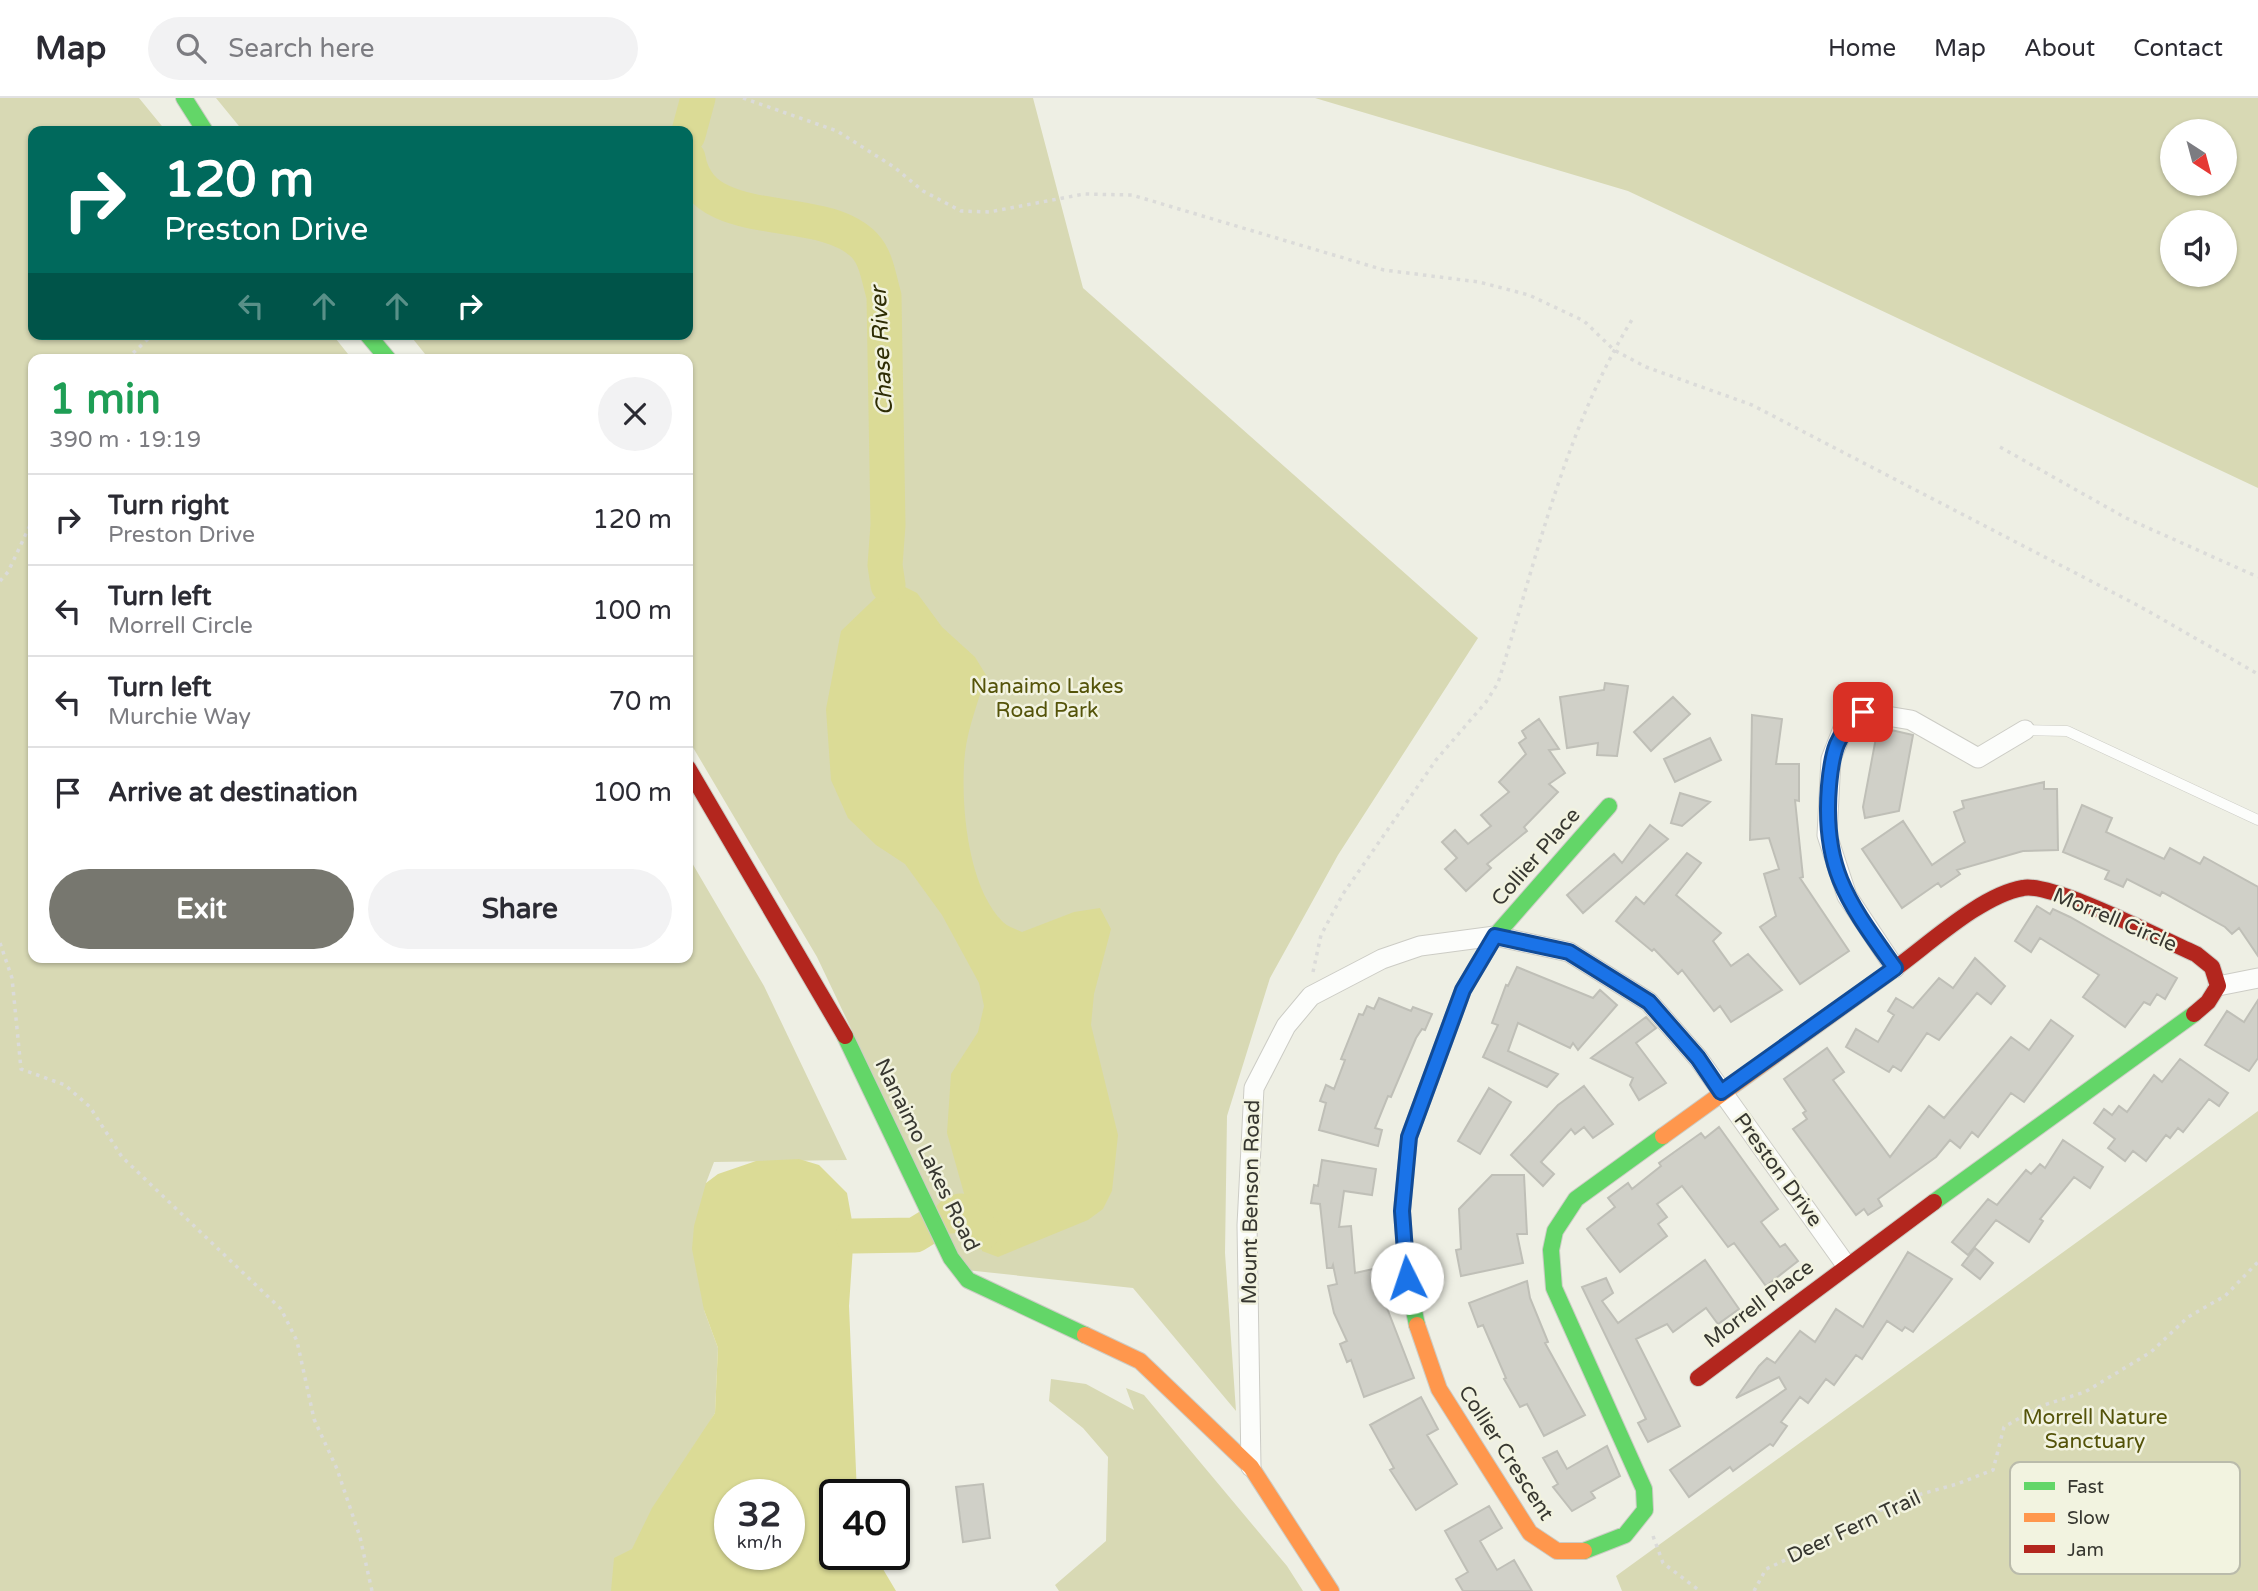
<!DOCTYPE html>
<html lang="en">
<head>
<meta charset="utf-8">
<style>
  :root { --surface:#fff; --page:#f2f2f3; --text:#2b2b33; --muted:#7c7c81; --line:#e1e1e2; --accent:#77776f }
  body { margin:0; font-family:"Varela Round",sans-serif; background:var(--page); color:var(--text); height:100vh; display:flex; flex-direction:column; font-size:26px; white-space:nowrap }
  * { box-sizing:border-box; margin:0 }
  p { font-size:23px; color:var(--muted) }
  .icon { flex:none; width:38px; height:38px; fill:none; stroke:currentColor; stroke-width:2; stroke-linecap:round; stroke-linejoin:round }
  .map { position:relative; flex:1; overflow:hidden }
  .details { position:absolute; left:28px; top:256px; width:665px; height:609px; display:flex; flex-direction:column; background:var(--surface); border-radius:14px; box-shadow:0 2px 5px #0004 }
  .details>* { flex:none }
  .hud { position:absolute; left:28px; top:28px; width:665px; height:214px; border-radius:14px; box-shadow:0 2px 5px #0004; background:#00695c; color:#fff; overflow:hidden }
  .needle { width:46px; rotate:144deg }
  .buttons { position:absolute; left:2160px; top:21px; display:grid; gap:14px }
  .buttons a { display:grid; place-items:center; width:77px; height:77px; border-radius:50%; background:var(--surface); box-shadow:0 2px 5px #0004; font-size:35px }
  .speed { position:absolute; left:714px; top:1381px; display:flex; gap:14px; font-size:35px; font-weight:700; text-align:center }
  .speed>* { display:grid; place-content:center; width:91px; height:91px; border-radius:50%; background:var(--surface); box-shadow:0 2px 5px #0004; line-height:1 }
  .speed small { font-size:18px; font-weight:400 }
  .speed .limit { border:4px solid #111; border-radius:10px; background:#fff; color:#111 }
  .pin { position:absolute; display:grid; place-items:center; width:60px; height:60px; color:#fff; margin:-30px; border-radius:14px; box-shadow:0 4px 10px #0006 }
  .me { position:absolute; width:77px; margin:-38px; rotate:356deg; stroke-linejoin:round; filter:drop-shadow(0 0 5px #0008) }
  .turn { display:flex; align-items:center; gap:24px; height:147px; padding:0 21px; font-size:32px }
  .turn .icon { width:91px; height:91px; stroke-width:2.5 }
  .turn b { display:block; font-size:49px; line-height:60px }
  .lanes { display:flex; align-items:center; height:66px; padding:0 21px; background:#0003; justify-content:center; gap:35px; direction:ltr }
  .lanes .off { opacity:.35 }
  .round { display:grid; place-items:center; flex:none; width:74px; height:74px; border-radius:37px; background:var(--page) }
  .summary { display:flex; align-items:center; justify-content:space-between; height:119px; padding:0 21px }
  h1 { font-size:42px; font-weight:700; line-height:52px; color:#1e9e55 }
  .button { display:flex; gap:14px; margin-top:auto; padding:14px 21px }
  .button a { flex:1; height:80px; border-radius:42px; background:var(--accent); color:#fff; font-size:28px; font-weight:700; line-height:80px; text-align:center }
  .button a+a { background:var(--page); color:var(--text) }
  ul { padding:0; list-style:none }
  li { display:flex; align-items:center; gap:21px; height:91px; padding:0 21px; border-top:2px solid var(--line) }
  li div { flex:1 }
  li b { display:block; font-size:26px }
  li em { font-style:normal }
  header { display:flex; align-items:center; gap:42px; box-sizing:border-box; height:98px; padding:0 35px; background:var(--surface); border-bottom:2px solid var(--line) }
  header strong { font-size:33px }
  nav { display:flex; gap:38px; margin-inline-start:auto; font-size:24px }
  .search { width:490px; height:63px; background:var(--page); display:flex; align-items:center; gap:18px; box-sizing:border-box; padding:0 24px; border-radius:38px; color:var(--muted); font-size:26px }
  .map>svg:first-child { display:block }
</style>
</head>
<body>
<header>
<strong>Map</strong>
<div class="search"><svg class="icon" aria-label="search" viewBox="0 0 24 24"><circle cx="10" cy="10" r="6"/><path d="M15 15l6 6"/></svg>Search here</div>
<nav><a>Home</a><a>Map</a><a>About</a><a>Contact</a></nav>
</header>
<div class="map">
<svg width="2258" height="1493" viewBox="0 0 2258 1493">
  <rect width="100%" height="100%" fill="#eeefe4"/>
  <!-- green -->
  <path fill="#d8d9b4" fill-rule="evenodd" d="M0,0H139L166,33H33V236H332L352,261H33V859H688V758L764,888L847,1062L714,1064L706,1085L704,1212L718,1250L715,1315L612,1493H0Z
    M216,0H1033L1083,190L1478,540L1338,757L1270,880L1227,1018L1225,1155L1236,1313L1133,1190L966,1172L817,859L688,641V261H429L409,236H688V33H243Z
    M1315,0H2258V390L1628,93ZM2224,33V86H2172V33ZM2224,124V177H2172V124Z
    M2258,1013V1493H1622L1616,1478Z
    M1051,1281L1086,1286L1134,1312L1126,1290L1144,1297L1287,1468L1303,1493H1059L1055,1487L1106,1443L1108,1359L1083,1330L1049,1303Z"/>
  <!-- water -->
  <path fill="#dbdb96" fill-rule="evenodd" d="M893,483L917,495L942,529L975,559L986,577C979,602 968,629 965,655C960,703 967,789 1003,824C1008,829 1016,831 1022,834L1074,814L1100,810L1111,831L1094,896L1091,927L1118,1037L1112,1093L1103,1111L1088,1122L998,1159L982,1153L983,1134L965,1099L947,1035L951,976L978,934L984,908L979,885L942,817L905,766L876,747L848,720L831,682L826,611L841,533Z
    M799,1061L819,1067L847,1095L854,1134L849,1208L857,1396H835V1456H874L896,1493H611L614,1460L632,1451L652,1410L715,1315L718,1250L704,1212L692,1151L694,1128L706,1085L718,1076L756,1063ZM730,1396H789V1456H730Z"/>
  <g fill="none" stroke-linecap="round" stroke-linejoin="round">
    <!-- river -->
    <path stroke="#dbdb96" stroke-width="35" d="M688,37L698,0
      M688,60C701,138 821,101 865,148C877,161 879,182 884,198L888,427L885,467L888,487
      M951,1118L960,1113L983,1134
      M853,1138L915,1137L933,1126"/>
  </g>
  <!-- building -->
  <path fill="#d0d0c8" stroke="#bfbfb7" stroke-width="2" d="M1605,585L1628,588L1617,658L1597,657L1598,645L1567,650L1560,599L1604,592Z
    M1673,599L1690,616L1651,653L1634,634Z
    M1752,617L1782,621L1776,666H1799V703L1795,702L1803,779L1800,780L1849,853L1800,886L1760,829L1776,818L1764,776L1779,771L1769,740L1750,742Z
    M1539,621L1559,651L1549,652L1565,675L1549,686L1558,694L1524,729L1527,733L1487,766L1491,770L1466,793L1445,771L1457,760L1442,744L1455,732L1468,746L1491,728L1481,717L1509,694L1499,684L1526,656L1519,645L1526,640L1522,633Z
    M1878,629L1913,637L1899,713L1865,720L1863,709Z
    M1710,640L1721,662L1675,684L1664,661Z
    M2044,684V691H2057L2058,752L2023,753L1957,772L1960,776L1941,789L1938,785L1902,810L1862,751L1903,723L1932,767L1965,744L1954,714L1964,710L1962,703Z
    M1680,695L1710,704L1682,728L1671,725Z
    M2082,707L2112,720L2106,734L2164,761L2170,750L2200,766L2204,759L2258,789V858L2239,830L2232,836L2225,829L2162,794L2160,798L2127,781L2123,789L2105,781L2109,773L2063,754Z
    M1650,727L1668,741L1583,815L1567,797L1614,756L1622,765Z
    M1687,755L1701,765L1676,797L1721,835L1713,843L1731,868L1748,856L1782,892L1731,924L1720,908L1714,913L1682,872L1678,876L1654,851L1652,853L1616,823L1636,799L1644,806Z
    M2037,808L2050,816L2053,811L2070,819L2177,880L2165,901L2157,896L2150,907L2144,904L2125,929L2083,899L2099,877L2040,840L2031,854L2015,843Z
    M1975,860L2005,888L1991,906L1977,895L1939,942L1927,935L1901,973L1893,968L1889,974L1846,949L1856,931L1878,944L1894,917L1888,913L1896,900L1913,910L1939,880L1953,890Z
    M1517,869L1593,900L1600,892L1617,907L1578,952L1573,945L1570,950L1518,925L1508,953L1558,976L1547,989L1483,959L1498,927L1492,925L1506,887L1508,888Z
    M1379,900L1411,913L1413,909L1432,916L1425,932L1422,931L1416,940L1391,999L1388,998L1375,1030L1382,1032L1378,1048L1319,1032L1326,1005L1320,1003L1326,987L1334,991L1345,962L1341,961L1359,916L1363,917L1367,908L1374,911Z
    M2258,902V960L2249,973L2205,947L2227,913L2244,924Z
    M1646,919L1656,930L1636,945L1666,985L1639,1002L1630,987L1633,980L1591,960Z
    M2051,922L2073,938L2024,1004L2011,995L1978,1039L1972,1034L1960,1050L1950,1042L1936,1059L1878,1101L1882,1108L1868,1117L1864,1111L1856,1117L1793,1031L1807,1021L1803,1015L1806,1013L1784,981L1827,950L1844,974L1833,982L1890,1059L1929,1008L1944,1020L2011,939L2029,952Z
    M2180,961L2228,995L2219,1008L2209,1001L2183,1034L2178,1030L2170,1040L2166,1037L2146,1063L2133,1053L2125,1063L2108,1050L2115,1041L2094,1025L2104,1011L2112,1017L2119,1008L2127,1014L2154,977L2162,984Z
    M1584,988L1613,1026L1593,1040L1584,1029L1575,1036L1571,1031L1541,1064L1554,1076L1543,1088L1511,1057L1558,1007Z
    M1489,990L1511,1004L1480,1056L1458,1043Z
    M1719,1029L1778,1111L1761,1124L1780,1149L1785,1146L1798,1163L1766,1188L1734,1145L1728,1149L1682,1088L1657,1106L1667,1119L1658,1126L1667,1138L1620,1174L1587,1131L1615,1109L1608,1100L1628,1085L1632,1091L1661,1068L1659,1065L1701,1035L1705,1040Z
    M2063,1042L2103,1069L2090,1090L2074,1079L2040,1121L2043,1123L2029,1144L1996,1122L1968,1157L1952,1144L1988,1101L1997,1107L2026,1072L2031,1076L2040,1066L2045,1070Z
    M1322,1062L1376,1071L1372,1097L1344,1093L1339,1129L1351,1128L1355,1175L1378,1170L1385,1205L1414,1280L1364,1299L1351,1262L1347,1264L1340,1246L1347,1243L1334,1215L1328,1188L1337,1186L1333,1167L1332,1170H1327L1320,1106L1311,1105L1314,1087L1318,1088Z
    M1492,1077H1524L1527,1136H1517L1523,1165L1461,1178L1456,1152L1461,1151L1459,1111Z
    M1975,1150L1993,1165L1980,1181L1962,1167Z
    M1908,1154L1952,1181L1913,1234L1905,1229L1902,1233L1887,1223L1862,1261L1856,1257L1834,1287L1826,1281L1808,1305L1800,1299L1781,1324L1787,1328L1773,1348L1770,1346L1733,1373L1730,1369L1689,1399L1670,1372L1786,1291L1779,1279L1736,1300L1759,1268L1767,1260L1775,1265L1800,1233L1815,1244L1836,1211L1863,1229Z
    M1705,1162L1739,1211L1718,1226L1706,1210L1673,1234L1667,1226L1636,1241L1680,1328L1648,1344L1638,1325L1646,1321L1582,1189L1606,1180L1613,1195L1602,1203L1618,1225Z
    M1527,1183L1530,1200L1548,1244L1545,1245L1585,1317L1544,1338L1527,1306L1520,1309L1504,1281L1506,1280L1483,1227L1478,1229L1469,1205Z
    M1421,1299L1438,1331L1427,1337L1457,1386L1416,1412L1390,1372L1394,1370L1370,1327Z
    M1607,1348L1620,1378L1591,1394L1595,1400L1572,1413L1553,1389L1558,1386L1543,1360L1557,1353L1567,1371Z
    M983,1386L990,1440L963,1444L956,1389Z
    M1489,1408L1502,1430L1480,1443L1497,1472L1514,1462L1532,1493H1463L1456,1481L1468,1474L1445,1433Z"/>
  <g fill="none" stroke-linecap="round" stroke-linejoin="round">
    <!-- lane casing -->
    <g stroke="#ccccc5" stroke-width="11">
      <path id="lane" d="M2025,632L2067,633L2258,722"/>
    </g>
    <!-- street casing -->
    <g stroke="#ccccc5" stroke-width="21">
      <path id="street" d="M1895,870L1847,798L1827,737L1831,661L1844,628L1863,614L1911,622L1978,660L2025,632
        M2218,888L2258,880
        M1251,1369L1247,1127L1254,990L1286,928L1311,898L1382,861L1420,848L1495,838L1569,854L1649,904L1698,960L1846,1167"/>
    </g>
    <!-- fast casing -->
    <g stroke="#ccccc5" stroke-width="18">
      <path id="fast" d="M184,0L205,33
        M367,236L388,261
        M845,938L951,1160L968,1182L1085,1237
        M1934,1104L2194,916
        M1417,1227L1407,1180L1402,1113L1409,1039L1463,892L1495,838L1609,708
        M1584,1453L1625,1437L1645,1412L1644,1391L1554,1190L1551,1152L1555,1133L1576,1101L1663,1038"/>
    </g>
    <!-- slow casing -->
    <g stroke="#ccccc5" stroke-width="18">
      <path id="slow" d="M1663,1038L1893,872
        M1417,1227L1439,1291L1530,1435L1557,1453H1584
        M1085,1237L1140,1263L1251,1369L1331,1493"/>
    </g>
    <!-- jam casing -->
    <g stroke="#ccccc5" stroke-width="18">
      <path id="jam" d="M688,670L845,938
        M1893,872C1928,847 1981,797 2023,790C2053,784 2163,842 2196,856L2212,869L2218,888L2208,904L2194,916
        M1698,1280L1934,1104"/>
    </g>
    <!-- path -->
    <path stroke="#dbdbd9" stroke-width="3.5" stroke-dasharray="3.5 5" stroke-linecap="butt" d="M743,0L837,33L894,69L923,93L961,113L989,114L1084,96L1132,97L1384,172L1479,184L1529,197L1584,223L1614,252L1646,269L1752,307L2139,508L2258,576
      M127,261L153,236
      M2000,349L2126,420L2258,479
      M0,483L8,474L33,421
      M0,845L12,880L21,971L65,987L90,1009L122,1059L281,1211L297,1243L314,1321L337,1371L360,1439L372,1493
      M1313,874L1321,837L1343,796L1436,662L1486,604L1498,585C1536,462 1565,330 1633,220
      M1653,1438L1663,1465L1700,1493
      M1754,1493L1766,1471L1807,1452L1862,1421L1907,1400L1957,1386L1993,1372L2004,1329L2041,1308L2085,1294L2151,1254L2188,1219L2225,1198L2258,1164"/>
    <!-- lane -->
    <use href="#lane" stroke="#fcfdfb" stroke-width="10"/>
    <!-- street -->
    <use href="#street" stroke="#fcfdfb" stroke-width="19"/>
    <!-- fast -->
    <use href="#fast" stroke="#63d668" stroke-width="16"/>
    <!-- slow -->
    <use href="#slow" stroke="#ff974d" stroke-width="16"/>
    <!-- jam -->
    <use href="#jam" stroke="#b3261e" stroke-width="16"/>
  </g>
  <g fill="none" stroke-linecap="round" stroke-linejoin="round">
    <!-- route casing -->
    <g stroke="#114b97" stroke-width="18">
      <path id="route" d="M1407,1180L1402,1113L1409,1039L1463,892L1495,838L1569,854L1649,904L1698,960L1721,994L1895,870C1849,805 1822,772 1829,688C1832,654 1836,635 1863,614"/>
    </g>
    <!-- route -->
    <use href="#route" stroke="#1a73e8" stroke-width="12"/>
  </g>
  <g text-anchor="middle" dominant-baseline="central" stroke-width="5" stroke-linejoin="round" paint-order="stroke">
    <!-- park labels -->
    <g font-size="21" fill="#545309" stroke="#f2f3e0">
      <text x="1047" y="588">Nanaimo Lakes<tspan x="1047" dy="24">Road Park</tspan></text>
      <text x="2095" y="1319">Morrell Nature<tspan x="2095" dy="24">Sanctuary</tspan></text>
    </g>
    <!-- street labels -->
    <g font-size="21" fill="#373730" stroke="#f2f3e0">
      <text transform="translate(1536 759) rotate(-49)">Collier Place</text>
      <text transform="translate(2115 822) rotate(23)">Morrell Circle</text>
      <text transform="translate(927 1057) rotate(64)">Nanaimo Lakes Road</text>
      <text transform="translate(1778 1072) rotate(54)">Preston Drive</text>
      <text transform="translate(1251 1104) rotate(-89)">Mount Benson Road</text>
      <text transform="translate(1759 1206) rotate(-37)">Morrell Place</text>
      <text transform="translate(1506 1355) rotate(57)">Collier Crescent</text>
      <text transform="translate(1854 1429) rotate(-25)">Deer Fern Trail</text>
    </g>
    <!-- water labels -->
    <g font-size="23" font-style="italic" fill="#2e2d04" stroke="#f2f3e0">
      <text transform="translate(882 253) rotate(-93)">Chase River</text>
    </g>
  </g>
  <!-- legend -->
  <rect x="2010" y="1364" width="230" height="112" rx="10" fill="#f2f3e0" stroke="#babbab" stroke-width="2"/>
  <rect x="2024" y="1384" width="31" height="8" fill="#63d668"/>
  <rect x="2024" y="1415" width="31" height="9" fill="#ff974d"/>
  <rect x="2024" y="1447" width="31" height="8" fill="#b3261e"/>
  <g font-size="19" fill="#373730">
    <text x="2067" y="1395">Fast</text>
    <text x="2067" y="1426">Slow</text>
    <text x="2067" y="1458">Jam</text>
  </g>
</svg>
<div class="buttons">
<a><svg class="needle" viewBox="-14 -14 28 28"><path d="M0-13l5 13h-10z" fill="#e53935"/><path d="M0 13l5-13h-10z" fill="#7c7c81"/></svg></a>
<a><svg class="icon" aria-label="sound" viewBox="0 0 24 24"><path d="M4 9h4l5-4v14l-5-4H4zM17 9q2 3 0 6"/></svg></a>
</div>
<div class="speed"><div>32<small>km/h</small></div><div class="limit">40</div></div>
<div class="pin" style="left:1863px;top:614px;background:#d93025"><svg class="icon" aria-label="arrive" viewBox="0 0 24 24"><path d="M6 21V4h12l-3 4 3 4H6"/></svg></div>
<svg class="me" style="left:1407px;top:1180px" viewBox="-20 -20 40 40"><circle r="19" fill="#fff"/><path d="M0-13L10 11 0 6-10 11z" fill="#1a73e8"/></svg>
<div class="hud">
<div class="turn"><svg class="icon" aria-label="right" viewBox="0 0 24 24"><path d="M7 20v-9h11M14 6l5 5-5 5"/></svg><div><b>120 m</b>Preston Drive</div></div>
<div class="lanes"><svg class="icon off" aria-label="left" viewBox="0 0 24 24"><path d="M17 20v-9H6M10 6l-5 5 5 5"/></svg><svg class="icon off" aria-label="ahead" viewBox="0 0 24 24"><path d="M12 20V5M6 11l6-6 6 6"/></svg><svg class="icon off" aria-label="ahead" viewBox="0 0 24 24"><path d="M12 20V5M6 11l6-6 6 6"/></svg><svg class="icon" aria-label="right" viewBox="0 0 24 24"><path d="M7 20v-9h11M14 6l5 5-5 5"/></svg></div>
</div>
<section class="details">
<div class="summary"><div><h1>1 min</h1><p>390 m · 19:19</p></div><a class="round"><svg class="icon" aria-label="close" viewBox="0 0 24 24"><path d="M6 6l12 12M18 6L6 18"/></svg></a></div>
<ul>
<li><svg class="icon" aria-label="right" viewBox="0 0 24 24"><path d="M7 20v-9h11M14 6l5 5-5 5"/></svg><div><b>Turn right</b><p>Preston Drive</p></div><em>120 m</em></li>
<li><svg class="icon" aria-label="left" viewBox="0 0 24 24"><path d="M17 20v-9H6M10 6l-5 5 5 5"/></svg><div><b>Turn left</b><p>Morrell Circle</p></div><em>100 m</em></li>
<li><svg class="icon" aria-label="left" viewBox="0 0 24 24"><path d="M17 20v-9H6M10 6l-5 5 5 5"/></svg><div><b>Turn left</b><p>Murchie Way</p></div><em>70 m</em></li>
<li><svg class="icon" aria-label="arrive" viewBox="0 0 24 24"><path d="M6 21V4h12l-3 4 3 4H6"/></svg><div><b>Arrive at destination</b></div><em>100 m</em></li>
</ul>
<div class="button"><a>Exit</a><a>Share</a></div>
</section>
</div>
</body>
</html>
